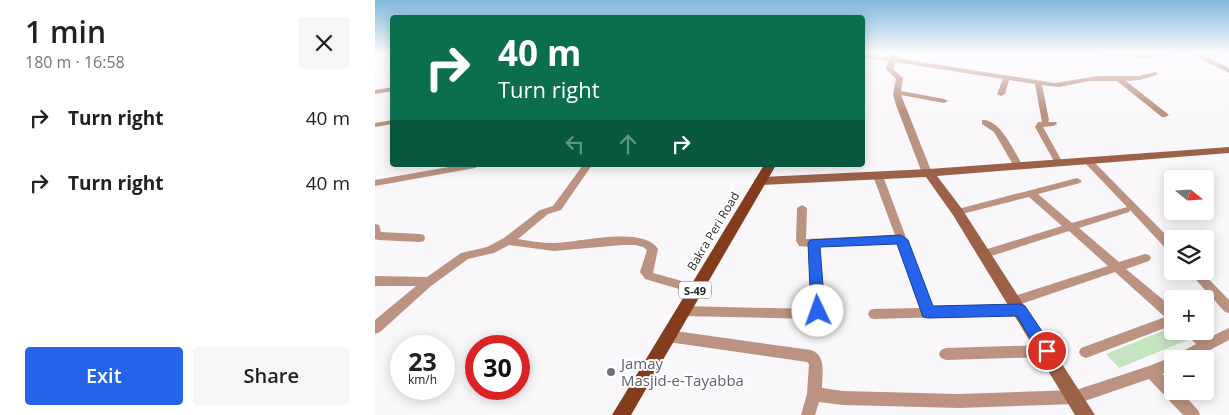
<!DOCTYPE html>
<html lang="en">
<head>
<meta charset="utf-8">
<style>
  :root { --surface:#fff; --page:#f6f6f6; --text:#202124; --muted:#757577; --accent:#2563eb }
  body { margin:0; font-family:"Open Sans",sans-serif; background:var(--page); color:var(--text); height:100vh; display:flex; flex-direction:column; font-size:19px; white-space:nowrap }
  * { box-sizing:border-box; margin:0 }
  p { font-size:16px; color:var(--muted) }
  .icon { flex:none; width:28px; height:28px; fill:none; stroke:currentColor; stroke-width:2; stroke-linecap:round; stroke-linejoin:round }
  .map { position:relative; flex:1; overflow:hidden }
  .panel { display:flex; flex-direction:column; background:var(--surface); width:375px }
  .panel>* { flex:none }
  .top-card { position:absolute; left:15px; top:15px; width:475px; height:152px; border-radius:5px; box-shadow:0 2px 12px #0003; background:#0b6e4f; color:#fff; overflow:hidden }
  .needle { width:32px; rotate:108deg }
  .tools { position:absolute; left:789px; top:170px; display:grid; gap:10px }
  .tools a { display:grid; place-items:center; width:50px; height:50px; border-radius:5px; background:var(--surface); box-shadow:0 2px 12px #0003; font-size:25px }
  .speed { position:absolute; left:15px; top:335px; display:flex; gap:10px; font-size:25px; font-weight:700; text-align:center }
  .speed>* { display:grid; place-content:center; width:65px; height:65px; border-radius:50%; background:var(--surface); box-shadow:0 2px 12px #0003; line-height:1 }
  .speed small { font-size:12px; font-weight:400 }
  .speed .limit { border:8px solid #d22; background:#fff; color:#111 }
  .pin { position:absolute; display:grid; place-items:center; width:42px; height:42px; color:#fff; margin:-21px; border:2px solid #fff; border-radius:50%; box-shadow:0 1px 5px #0007 }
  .me { position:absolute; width:55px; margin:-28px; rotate:357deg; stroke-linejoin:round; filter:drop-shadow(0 0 4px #0008) }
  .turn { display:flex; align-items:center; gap:18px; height:105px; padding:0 25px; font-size:22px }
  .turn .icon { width:65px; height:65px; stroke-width:2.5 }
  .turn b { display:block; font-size:35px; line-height:42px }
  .lanes { display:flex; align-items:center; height:48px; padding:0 25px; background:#0003; justify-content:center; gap:25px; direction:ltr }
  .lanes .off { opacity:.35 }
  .round { display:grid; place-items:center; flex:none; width:52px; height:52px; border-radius:5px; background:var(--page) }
  .headline { display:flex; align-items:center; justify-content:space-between; height:85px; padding:0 25px }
  h1 { font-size:30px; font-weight:600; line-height:38px }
  .action { display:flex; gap:10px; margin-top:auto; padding:10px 25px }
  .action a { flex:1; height:58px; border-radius:5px; background:var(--accent); color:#fff; font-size:20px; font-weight:600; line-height:58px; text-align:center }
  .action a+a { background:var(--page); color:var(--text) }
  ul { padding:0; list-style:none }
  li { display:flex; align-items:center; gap:15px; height:65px; padding:0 25px }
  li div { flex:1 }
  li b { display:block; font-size:19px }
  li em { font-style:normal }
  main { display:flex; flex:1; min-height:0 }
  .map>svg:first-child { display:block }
</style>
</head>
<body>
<main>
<section class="panel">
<div class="headline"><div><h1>1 min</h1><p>180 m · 16:58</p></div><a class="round"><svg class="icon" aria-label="close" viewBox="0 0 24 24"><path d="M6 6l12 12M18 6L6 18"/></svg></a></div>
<ul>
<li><svg class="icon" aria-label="right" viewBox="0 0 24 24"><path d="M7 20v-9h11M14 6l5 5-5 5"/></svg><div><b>Turn right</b></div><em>40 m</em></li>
<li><svg class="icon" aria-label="right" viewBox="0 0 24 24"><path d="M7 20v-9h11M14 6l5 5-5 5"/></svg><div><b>Turn right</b></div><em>40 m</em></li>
</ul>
<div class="action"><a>Exit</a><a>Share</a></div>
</section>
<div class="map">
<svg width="854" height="415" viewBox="0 0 854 415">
  <rect width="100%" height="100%" fill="#faf7fb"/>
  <!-- green -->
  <path fill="#c5e4c0" d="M797,327L798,331H814L820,337L744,368L731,354Z"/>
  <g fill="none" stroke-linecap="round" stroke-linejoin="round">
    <!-- street -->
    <path fill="#bc9381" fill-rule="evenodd" d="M488,53L515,57L517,53H521V58L680,83L723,76H764L780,72L782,73V75L764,80L751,81L794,115L790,117H787L742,81H714L684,87L667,85L674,120L673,122H681L682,124L678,126L668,127L688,163L684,166L680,163L660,127L663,122H667L660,84L634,80L630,94L626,96L622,94L628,79L520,62L518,69L528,78L526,91L569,99L573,101L569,103L526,95L557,173L552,176L547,173L521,105L518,94L521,79L511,69L513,61L488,57Z
      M721,53H800L797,55L774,58L724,55Z
      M814,53H845L842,55L828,56L854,68V73Z
      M18,87V91L0,94V90Z
      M18,120V124L0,127V123Z
      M607,120C625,118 640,153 648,166L646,168H640L619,132L607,124Z
      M713,158L716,159L798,242V253L794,252L755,210L754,212L704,228L744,262L770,254L774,255L776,258L774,261L751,269L798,308V325L711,358L706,356L704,352L706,348L790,317L740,272L643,305L649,306L651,310L649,314L645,315L499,319L495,318L493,314L495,310L499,309L545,308L522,243L445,246L448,314L446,318L442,319L308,316L304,315L302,311L304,307L308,306L436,309L434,247L424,246L421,241L422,208L427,205L432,208L431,239L520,235L498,176L503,173L508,176L557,307L637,305L634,301L636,297L733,266L694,231L610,258L606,257L604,254L606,251L687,226L654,197L583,215L578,212L583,209L702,178L707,181L705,183L663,194L697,223L752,207L710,163L709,161Z
      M85,165H104L100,168L0,186V180Z
      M208,165H217L186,210L173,214L143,239C155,241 166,243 178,243C203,243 268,225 283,249L278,273L325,286L327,289L325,292L321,294L270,279L265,272L272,250L268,247L260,245H247L179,251L134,245L119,253L93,259L56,286L5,332L0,334V320L41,286H0V276L52,277L86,253L112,247L129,238L165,210L178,206Z
      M0,224L4,225L6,232L45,234L49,235L50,238L49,241L45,242L3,240L0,239Z
      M813,271H826L854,300V313L850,312Z
      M832,299L836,300L838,304L836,308L830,310V300Z
      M854,328V340L818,359H798V369L787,374L798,384V391H805L823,410L825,415H808L774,379L701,404L584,408L468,405L444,402L440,415H426L432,394L434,364L432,362L293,342L288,340L286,336L288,332L293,330L436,350C452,356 447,374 447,388L468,391L584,394L701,390L774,366L799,356L821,344L809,331H824L833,338Z
      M672,345L677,347L679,351L677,355L672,357L571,360L566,358L564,354L566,350L571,348Z"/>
    <!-- secondary -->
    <path fill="#9c6248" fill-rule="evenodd" d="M854,147V153L562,176L587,209L720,415H700L578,215L551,177L385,185L379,181L385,177L554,169Z"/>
    <!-- primary -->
    <path fill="#833d1c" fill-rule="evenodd" d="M389,165H401L256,415H237Z"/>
  </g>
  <!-- sky -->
  <linearGradient id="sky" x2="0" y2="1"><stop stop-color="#7eb8dc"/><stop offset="0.48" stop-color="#fdfbfd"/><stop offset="1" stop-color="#fdfbfd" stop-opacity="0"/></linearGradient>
  <rect width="854" height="111" fill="url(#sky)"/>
  <!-- route -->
  <path fill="#2563eb" stroke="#184099" d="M526,235L533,240L558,306L645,304L650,306L677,346L679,351L677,356L672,358L666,356L642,316L553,318L548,317L522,244L445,247L450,311L448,315L443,317L438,315L436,311L433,243L435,240Z"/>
  <!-- markers -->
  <circle fill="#6b7280" stroke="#fff" stroke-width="2" cx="236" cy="372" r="5"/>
  <g text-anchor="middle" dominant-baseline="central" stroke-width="4" stroke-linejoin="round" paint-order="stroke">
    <!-- shield labels -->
    <rect fill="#fff" stroke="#696869" stroke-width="1" x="304" y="281.5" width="32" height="17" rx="4"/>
    <g font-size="11" font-weight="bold" fill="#292829">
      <text x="320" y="290">S-49</text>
    </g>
    <!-- street labels -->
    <g font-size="12" fill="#292829" stroke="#fff">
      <text transform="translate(338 231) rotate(-59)">Bakra Peri Road</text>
    </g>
    <!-- near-worship labels -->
    <g font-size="15" fill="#5b616d" stroke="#fff" text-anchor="start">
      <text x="246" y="363">Jamay<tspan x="246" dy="17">Masjid-e-Tayabba</tspan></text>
    </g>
  </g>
</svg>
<div class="tools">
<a><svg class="needle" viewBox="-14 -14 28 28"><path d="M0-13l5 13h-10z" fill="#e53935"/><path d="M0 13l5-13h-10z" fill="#757577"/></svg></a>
<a><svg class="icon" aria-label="layers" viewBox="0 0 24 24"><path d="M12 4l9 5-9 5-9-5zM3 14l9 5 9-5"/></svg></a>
<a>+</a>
<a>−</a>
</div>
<div class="speed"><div>23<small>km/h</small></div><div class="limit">30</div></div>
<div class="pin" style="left:672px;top:351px;background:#d93025"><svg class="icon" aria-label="arrive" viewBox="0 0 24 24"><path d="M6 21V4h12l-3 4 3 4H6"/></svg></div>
<svg class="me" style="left:443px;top:311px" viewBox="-20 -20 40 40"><circle r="19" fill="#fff"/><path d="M0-13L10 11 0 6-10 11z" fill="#2563eb"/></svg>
<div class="top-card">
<div class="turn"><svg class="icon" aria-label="right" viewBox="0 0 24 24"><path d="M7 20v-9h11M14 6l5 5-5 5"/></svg><div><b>40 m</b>Turn right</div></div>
<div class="lanes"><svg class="icon off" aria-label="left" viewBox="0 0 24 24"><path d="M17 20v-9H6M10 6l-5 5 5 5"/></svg><svg class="icon off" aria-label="ahead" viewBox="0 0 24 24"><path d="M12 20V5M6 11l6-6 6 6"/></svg><svg class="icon" aria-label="right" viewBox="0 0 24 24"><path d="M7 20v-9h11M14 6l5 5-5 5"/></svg></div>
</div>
</div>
</main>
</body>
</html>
